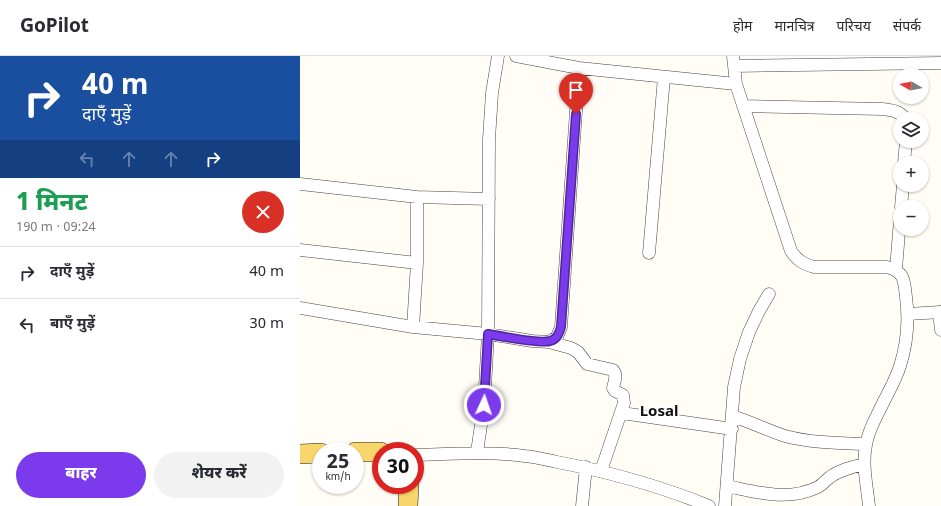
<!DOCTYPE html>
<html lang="hi">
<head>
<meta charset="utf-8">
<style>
  :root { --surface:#fff; --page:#f2f2f3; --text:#2b2b33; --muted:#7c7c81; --line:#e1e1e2; --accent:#7c3aed }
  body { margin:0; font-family:Georgia,"Noto Sans Devanagari",serif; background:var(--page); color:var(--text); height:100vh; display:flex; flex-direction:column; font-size:15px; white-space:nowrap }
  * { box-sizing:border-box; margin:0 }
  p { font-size:13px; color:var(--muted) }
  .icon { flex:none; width:22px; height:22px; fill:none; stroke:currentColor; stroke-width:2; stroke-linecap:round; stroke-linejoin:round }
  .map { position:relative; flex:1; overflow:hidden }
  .panel { display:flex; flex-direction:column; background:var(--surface); width:300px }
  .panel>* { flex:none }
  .top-card { background:#1a4fa0; color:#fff; overflow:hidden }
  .needle { width:26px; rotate:280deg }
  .controls { position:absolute; left:593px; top:12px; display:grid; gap:8px }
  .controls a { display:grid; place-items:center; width:36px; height:36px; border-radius:50%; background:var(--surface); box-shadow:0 1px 3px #0004; font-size:20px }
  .speed { position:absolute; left:12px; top:386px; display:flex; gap:8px; font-size:20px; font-weight:700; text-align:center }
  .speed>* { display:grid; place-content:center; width:52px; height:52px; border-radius:50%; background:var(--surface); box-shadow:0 1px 3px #0004; line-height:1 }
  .speed small { font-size:10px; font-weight:400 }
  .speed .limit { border:6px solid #d22; background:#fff; color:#111 }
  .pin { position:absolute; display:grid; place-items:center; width:34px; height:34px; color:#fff; margin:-41px -17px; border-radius:50% 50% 50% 0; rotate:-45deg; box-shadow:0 0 4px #0007 }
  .pin .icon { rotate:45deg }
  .me { position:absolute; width:44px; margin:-22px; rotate:3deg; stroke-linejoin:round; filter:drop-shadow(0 0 3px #0008) }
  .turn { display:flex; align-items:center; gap:14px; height:84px; padding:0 16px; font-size:18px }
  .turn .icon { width:52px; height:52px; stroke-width:2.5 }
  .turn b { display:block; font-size:28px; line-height:34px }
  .lanes { display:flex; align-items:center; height:38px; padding:0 16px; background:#0003; justify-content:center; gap:20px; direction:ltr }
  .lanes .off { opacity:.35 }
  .round { display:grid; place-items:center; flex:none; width:42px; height:42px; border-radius:21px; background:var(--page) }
  .summary { display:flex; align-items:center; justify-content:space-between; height:68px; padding:0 16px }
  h1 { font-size:24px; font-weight:800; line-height:30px; color:#1e9e55 }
  .primary-button { display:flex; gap:8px; margin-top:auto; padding:8px 16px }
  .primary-button a { flex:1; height:46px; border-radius:24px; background:var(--accent); color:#fff; font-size:16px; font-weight:800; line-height:46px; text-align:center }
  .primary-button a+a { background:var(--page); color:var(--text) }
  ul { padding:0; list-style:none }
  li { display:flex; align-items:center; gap:12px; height:52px; padding:0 16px; border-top:1px solid var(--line) }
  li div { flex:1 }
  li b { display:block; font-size:15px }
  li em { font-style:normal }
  header { display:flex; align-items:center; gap:24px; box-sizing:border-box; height:56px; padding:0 20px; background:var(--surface); border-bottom:1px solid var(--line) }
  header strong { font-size:19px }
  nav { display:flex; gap:22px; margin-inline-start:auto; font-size:14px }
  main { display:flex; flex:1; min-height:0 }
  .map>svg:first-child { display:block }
</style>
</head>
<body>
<header>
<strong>GoPilot</strong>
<nav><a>होम</a><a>मानचित्र</a><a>परिचय</a><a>संपर्क</a></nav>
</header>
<main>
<section class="panel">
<div class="top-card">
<div class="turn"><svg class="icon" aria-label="right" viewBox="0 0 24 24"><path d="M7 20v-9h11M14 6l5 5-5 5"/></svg><div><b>40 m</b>दाएँ मुड़ें</div></div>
<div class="lanes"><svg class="icon off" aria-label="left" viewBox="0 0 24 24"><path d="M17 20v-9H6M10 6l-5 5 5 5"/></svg><svg class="icon off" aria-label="ahead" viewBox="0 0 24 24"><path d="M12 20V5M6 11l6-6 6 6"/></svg><svg class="icon off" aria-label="ahead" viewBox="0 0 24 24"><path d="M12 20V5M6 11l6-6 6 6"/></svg><svg class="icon" aria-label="right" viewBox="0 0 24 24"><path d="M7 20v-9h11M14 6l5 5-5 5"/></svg></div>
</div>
<div class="summary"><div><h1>1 मिनट</h1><p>190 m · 09:24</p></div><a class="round" style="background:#d93025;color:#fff"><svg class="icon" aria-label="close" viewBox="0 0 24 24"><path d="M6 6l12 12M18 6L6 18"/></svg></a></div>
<ul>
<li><svg class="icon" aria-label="right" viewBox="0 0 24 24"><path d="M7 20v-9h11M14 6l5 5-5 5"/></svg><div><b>दाएँ मुड़ें</b></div><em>40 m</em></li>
<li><svg class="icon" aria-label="left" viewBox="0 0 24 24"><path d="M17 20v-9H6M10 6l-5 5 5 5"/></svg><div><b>बाएँ मुड़ें</b></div><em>30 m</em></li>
</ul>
<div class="primary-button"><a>बाहर</a><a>शेयर करें</a></div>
</section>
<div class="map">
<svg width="641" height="450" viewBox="0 0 641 450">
  <rect width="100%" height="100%" fill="#fffdf5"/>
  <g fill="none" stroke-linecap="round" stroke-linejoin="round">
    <!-- minor casing -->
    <g stroke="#444" stroke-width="13">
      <path id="minor" d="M216,0L279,12L436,28
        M433,0L436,28L491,195C497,204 503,208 514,211H587C605,216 604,224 606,241C609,264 607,288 600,310C596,323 589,335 583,347C577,360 568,374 566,389C562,409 567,430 569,450
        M434,10L641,7
        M443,50L582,53C593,54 599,55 606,63
        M604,107L606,85
        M0,128L117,141L189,143
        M601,151L603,129
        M0,194L117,207
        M349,197L364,21
        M596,213L600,164
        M0,252L113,271L188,278L232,285L249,286L257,281L261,271L279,12
        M639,256L641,274
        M608,258L641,256
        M113,271L117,207V141
        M249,286L271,292L278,296L287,308L313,314C318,320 314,326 313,332L315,335L323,339L324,347L301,415
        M322,357L432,373
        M432,360C451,366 467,374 485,380C511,387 539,387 566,388
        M177,396L184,349L188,278L189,83L192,37L198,0
        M115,399C152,398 188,395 225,400C236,401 247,404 257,406C309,416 360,430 409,450
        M427,430C457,436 488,446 518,431C522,429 526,424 530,421C540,414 552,411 564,408
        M282,450L286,411
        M425,450L434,331L440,303L449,276L459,255L469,238"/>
    </g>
    <!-- primary casing -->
    <g stroke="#222" stroke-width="20">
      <path id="primary" d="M55,396H81
        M0,398L21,397
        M108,450L109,429"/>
    </g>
    <!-- minor -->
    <use href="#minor" stroke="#fff" stroke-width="12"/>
    <!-- primary -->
    <use href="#primary" stroke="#f9d66b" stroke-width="19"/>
  </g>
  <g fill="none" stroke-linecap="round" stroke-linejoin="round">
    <!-- route casing -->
    <g stroke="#51269a" stroke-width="10">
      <path id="route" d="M184,349L188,278C199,280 242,288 250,285C257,283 259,278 261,271L276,58"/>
    </g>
    <!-- route -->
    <use href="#route" stroke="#7c3aed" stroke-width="7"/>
  </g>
  <g text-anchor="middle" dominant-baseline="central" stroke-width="4" stroke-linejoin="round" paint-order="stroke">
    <!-- district labels -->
    <g font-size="15" font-weight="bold" fill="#111" stroke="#fff">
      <text x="359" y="356">Losal</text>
    </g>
  </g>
</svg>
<div class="controls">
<a><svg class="needle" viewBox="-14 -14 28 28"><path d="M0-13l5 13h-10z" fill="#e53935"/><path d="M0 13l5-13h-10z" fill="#7c7c81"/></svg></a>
<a><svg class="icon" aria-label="layers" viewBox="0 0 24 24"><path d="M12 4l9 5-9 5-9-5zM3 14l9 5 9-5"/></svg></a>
<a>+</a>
<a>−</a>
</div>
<div class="speed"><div>25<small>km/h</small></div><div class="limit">30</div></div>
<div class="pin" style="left:276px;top:58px;background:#d93025"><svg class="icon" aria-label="arrive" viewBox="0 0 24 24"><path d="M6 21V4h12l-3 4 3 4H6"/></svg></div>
<svg class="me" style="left:184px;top:349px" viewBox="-20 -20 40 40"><circle r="17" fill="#7c3aed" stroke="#fff" stroke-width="3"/><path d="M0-11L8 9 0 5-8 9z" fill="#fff"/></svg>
</div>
</main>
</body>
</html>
